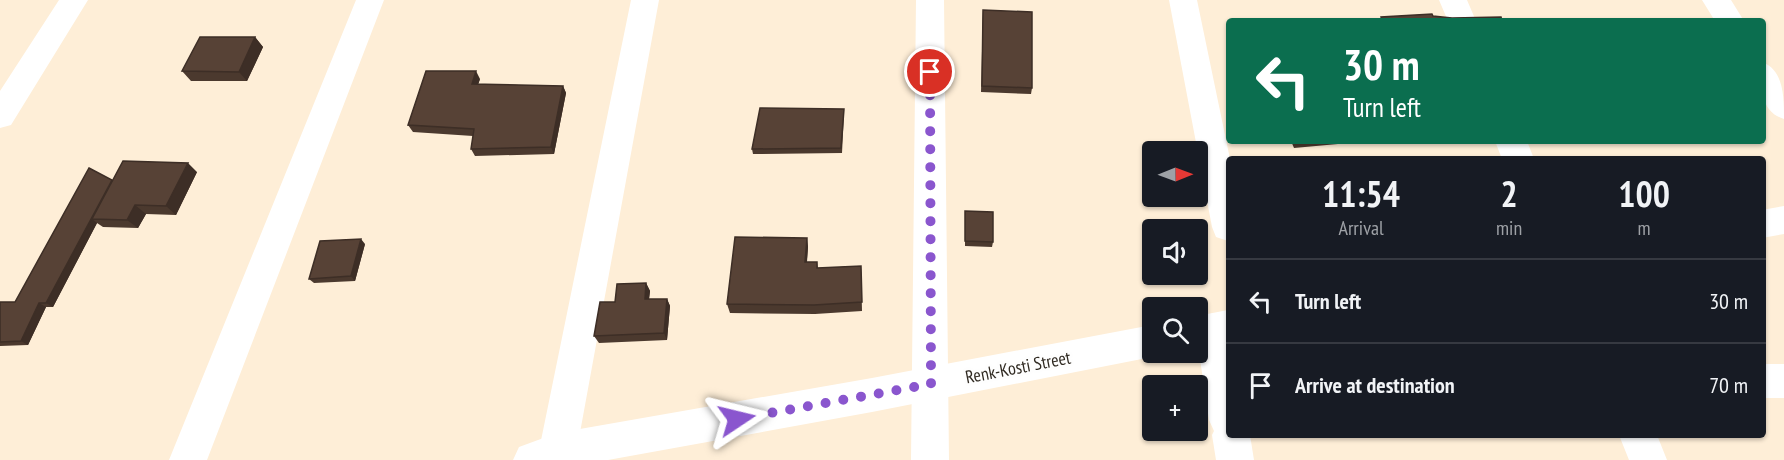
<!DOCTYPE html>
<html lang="en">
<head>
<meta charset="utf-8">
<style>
  :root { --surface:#171b24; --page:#20242c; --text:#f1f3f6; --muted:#9ea1a6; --line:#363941 }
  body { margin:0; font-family:"PT Sans Narrow",sans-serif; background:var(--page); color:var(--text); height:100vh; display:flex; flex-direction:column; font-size:22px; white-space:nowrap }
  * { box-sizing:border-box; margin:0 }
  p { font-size:20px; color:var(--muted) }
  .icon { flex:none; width:33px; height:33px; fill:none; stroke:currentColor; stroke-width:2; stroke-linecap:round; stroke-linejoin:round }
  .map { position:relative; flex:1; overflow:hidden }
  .side { position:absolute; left:1226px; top:156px; width:540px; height:282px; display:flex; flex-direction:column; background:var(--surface); border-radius:6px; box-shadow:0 2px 4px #0004 }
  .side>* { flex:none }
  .top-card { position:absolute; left:1226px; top:18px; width:540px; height:126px; border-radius:6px; box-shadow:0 2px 4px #0004; background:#0b6e4f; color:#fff; overflow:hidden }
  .needle { width:39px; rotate:89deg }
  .tools { position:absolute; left:1142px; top:141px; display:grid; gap:12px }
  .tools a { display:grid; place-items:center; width:66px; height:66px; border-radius:6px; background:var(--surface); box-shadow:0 2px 4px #0004; font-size:30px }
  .pin { position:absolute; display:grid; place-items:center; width:51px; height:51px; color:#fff; margin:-26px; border:3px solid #fff; border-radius:50%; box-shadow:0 2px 6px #0007 }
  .me { position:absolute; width:66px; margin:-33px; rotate:80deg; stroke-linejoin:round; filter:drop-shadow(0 0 4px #0008) }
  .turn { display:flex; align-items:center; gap:21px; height:126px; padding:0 18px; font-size:27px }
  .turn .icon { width:78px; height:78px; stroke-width:2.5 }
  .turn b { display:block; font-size:42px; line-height:51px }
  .eta { display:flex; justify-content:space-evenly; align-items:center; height:102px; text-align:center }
  .eta b { font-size:36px; font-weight:700; line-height:42px }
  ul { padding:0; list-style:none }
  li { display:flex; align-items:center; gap:18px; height:84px; padding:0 18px; border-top:2px solid var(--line) }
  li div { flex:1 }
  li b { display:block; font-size:22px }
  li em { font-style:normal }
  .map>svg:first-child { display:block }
</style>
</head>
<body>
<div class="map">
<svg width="1784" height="460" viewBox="0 0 1784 460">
  <rect width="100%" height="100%" fill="#feeed7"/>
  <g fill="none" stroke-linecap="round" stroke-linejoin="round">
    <!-- minor -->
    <path fill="#fff" fill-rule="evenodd" d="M59,0H88L11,125L0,128V91Z
      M356,0H384L207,460H169Z
      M631,0H659L575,460H537Z
      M916,0H944L949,460H911Z
      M1169,0H1197L1230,159L1228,241L1216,237L1212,227Z
      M1439,0H1467L1476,21H1448Z
      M1702,0H1731L1744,21H1715Z
      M1762,62C1784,70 1784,97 1784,119C1758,111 1762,84 1762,62Z
      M1495,141H1527L1534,159H1502Z
      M1213,313L1225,318L1228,325V435H1250L1254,460H1216L1212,435L1214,431L1209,420L1197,339V326L1201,318Z
      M1762,364H1784V398H1762Z
      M1619,435H1657L1667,460H1629Z"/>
    <!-- major -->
    <path fill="#fff" fill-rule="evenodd" d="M1784,206V234L1762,238V210Z
      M1228,310V342L1197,348V316Z
      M1152,325V352H1164L1152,357L872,412L608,460H513L519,447L557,433L872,378Z"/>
  </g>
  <!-- wall -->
  <path fill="#4b392e" d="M983,10L1032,88L1031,94L981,92Z
    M255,37L263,47L247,81H191L182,71Z
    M480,79L478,84L563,86L566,93L554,154L475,156L471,149L473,136L413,132L408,125Z
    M844,114L842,153L753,154L752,149Z
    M1291,141H1340L1338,144L1294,148Z
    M197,172L176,215L146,214L138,228L103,227L97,223L53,307H46L28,345L0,346V302H15L113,181Z
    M965,211L993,242L992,247L965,246Z
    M807,238L808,247L807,262H817L818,268L861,266L862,311L815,314L730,313L727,304Z
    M365,244L355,281L314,283L309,279Z
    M646,283L650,291L649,299H667L670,306L667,340L599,343L594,336L615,302Z"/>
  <!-- shaded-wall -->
  <path fill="#3d2e26" d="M255,37L263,47L247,81L239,72Z
    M476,71L480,79L476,91L472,84Z
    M563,86L566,93L554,154L551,147Z
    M188,163L197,172L176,215L166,206Z
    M112,180L117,185L92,219L97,223L53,307L46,303Z
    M135,205L146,214L138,228L127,220Z
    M807,238L808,247L806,271L805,262Z
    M361,239L365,244L355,281L351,276Z
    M646,283L650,291L648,307L645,299Z
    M667,299L670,306L667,340L664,333Z
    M39,303L46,307L28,345L21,341Z"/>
  <!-- building -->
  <path fill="#574236" stroke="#3d2e26" stroke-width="1.5" d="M983,10L1032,12V88L982,86Z
    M1432,14L1433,16L1452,18L1501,17L1502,21H1382L1381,17Z
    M200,37H255L239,72L182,71Z
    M426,71H476L472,84L563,86L551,147L471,149L474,129L408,125Z
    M760,108L844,109L841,148L752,149Z
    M123,161L188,163L166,206L135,205L127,220L92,219Z
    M89,168L112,180L46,303H39L21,341L0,342V302H15Z
    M965,211L993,212V242L965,241Z
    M735,237L807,238L805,262H817V268L861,266L862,302L814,305L727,304Z
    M361,239L351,276L309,279L320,241Z
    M646,283L645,299H667L664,333L594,336L600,302H615L617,284Z"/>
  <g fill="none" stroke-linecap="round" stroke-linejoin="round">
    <!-- route -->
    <path stroke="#8a56ce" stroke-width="10" stroke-dasharray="0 18" d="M737,419L931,384L930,72"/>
  </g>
  <g text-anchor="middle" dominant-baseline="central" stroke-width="6" stroke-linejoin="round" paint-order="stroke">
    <!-- street labels -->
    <g font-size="18" fill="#2f2921" stroke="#fefefe">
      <text transform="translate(1018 367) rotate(-11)">Renk-Kosti Street</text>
    </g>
  </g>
</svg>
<div class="tools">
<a><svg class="needle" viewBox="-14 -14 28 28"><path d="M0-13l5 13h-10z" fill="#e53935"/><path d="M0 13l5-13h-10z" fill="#9ea1a6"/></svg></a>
<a><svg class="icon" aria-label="sound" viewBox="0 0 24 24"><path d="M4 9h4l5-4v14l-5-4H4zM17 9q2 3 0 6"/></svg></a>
<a><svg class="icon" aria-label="search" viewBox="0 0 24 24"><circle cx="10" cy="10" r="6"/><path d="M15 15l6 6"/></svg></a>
<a>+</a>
</div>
<div class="pin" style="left:930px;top:72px;background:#d93025"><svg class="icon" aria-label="arrive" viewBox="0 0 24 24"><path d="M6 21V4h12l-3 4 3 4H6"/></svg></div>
<svg class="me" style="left:737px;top:419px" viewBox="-20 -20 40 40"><path d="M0-17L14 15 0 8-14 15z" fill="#8a56ce" stroke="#fff" stroke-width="4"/></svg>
<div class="top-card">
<div class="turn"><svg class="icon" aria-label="left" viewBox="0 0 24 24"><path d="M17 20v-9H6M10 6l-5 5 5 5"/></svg><div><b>30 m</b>Turn left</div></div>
</div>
<section class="side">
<div class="eta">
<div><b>11:54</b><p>Arrival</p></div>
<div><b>2</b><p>min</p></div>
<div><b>100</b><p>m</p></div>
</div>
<ul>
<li><svg class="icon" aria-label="left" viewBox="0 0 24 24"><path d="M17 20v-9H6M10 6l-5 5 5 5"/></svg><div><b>Turn left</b></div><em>30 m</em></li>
<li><svg class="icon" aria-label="arrive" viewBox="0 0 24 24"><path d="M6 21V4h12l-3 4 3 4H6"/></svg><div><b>Arrive at destination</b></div><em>70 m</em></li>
</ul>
</section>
</div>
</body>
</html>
